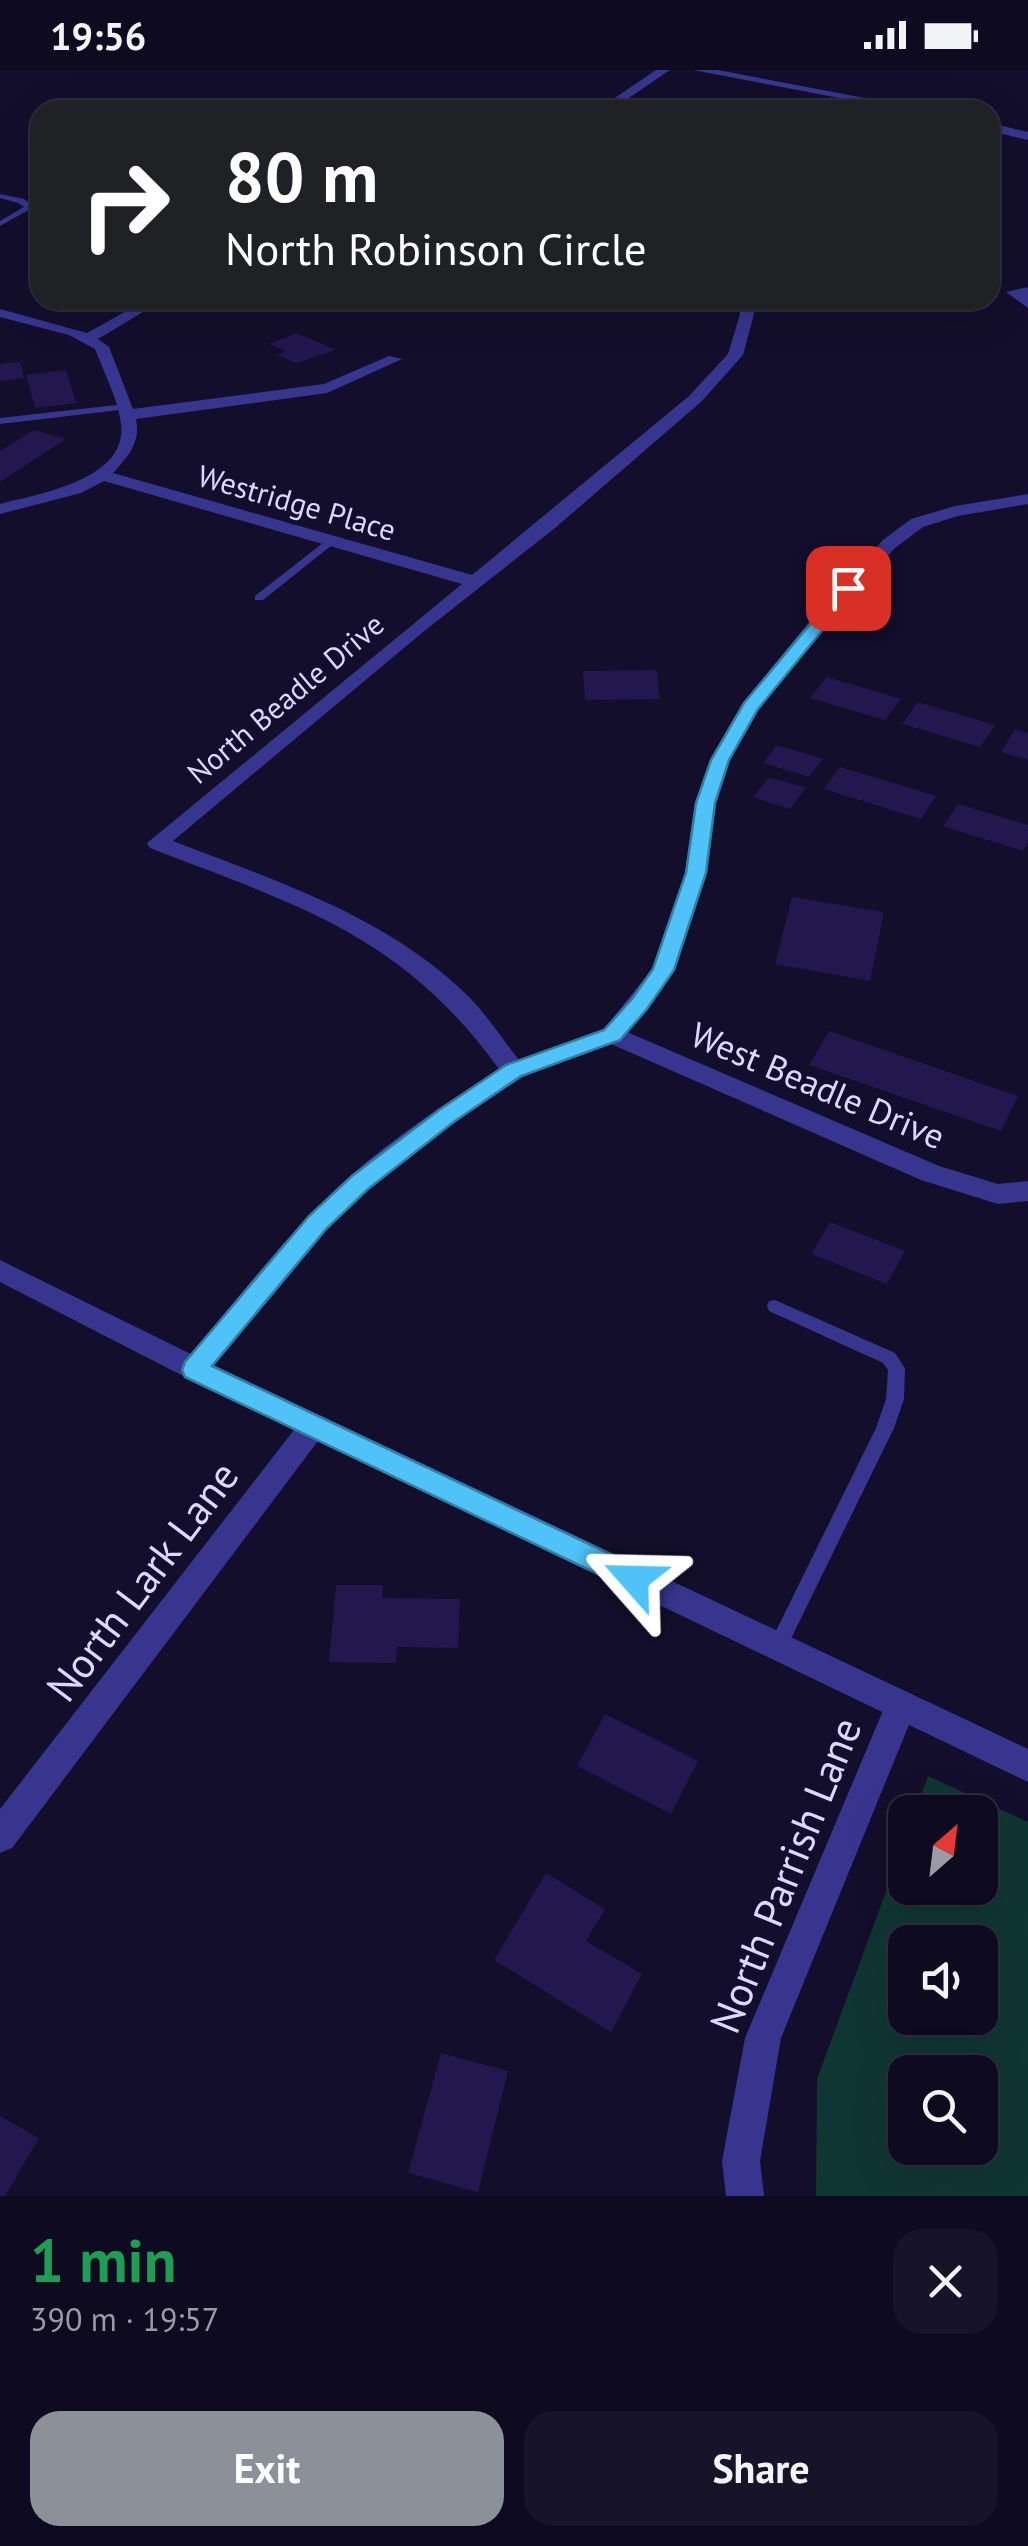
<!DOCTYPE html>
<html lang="en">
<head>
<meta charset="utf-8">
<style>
  :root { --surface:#0e0a20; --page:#171329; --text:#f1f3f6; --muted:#9b9aa5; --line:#2e2b3e; --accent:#8c9099 }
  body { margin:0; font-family:"PT Sans",sans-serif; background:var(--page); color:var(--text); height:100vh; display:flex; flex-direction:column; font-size:38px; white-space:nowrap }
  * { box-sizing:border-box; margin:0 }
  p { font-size:32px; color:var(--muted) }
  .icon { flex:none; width:55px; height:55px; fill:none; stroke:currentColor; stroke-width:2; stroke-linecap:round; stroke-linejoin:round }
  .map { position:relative; height:2126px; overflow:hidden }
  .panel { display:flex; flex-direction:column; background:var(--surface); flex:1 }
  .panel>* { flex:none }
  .hud { position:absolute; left:30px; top:30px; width:970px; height:210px; border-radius:30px; box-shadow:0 10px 40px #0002,0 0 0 2px var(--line); background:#202124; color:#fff; overflow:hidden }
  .needle { width:65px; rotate:28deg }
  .buttons { position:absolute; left:888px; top:1725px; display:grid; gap:20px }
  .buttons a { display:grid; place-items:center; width:110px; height:110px; border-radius:20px; background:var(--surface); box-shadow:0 10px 40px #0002,0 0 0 2px var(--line); font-size:50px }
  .pin { position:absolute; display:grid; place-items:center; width:85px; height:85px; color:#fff; margin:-42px; border-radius:20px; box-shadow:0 5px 15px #0006 }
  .me { position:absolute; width:110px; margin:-55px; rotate:295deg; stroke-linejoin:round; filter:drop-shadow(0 0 8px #0008) }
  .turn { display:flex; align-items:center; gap:35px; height:210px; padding:0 30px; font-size:45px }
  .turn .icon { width:130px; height:130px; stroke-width:2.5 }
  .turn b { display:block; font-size:70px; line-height:85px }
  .round { display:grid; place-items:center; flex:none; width:105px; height:105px; border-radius:30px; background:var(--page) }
  .summary { display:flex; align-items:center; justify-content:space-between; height:170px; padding:0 30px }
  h1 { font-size:60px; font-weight:700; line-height:75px; color:#1e9e55 }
  .action { display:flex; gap:20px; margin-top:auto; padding:20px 30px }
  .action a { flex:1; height:115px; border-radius:30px; background:var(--accent); color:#fff; font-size:40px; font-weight:700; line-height:115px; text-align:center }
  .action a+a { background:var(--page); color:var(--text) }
  .status { display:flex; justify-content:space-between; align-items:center; height:70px; padding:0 50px; background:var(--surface); direction:ltr }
  .status svg { height:28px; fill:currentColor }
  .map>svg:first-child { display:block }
</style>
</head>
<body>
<div class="status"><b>19:56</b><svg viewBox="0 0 49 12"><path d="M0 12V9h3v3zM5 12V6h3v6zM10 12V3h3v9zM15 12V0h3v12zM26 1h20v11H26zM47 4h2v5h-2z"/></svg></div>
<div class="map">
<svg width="1028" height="2126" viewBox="0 0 1028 2126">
  <rect width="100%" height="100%" fill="#130e2b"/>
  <!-- green -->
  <path fill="#103634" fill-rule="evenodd" d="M928,1706L1028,1752V2126H816L817,2009L905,1770V1818H980V1742H915ZM905,1872H980V1948H905ZM905,2002H980V2078H905Z"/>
  <!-- building -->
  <path fill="#22184e" d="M297,263L336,280L296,293L277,285L286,281L269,274Z
    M20,292L24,308L0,311V294Z
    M66,300L76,333L35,338L26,305Z
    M34,360L66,369L0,412V381Z
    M657,600L660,629L585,630L583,601Z
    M827,607L901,629L885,650L810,628Z
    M918,632L995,655L980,677L902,654Z
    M1015,659L1028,663V690L1001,682Z
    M777,675L823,689L809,707L763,693Z
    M840,697L936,726L921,749L824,719Z
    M769,707L806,718L790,739L753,727Z
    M958,734L1028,755V772L1023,781L943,756Z
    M792,827L884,842L870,911L775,894Z
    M829,961L1018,1026L1001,1061L809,995Z
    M830,1152L905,1181L887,1214L811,1184Z
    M336,1515H383L382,1528L460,1529L458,1578L397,1577L396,1593L329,1592Z
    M605,1644L698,1691L671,1744L577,1696Z
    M546,1803L605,1839L586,1871L642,1904L611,1962L494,1890Z
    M441,1983L508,2001L478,2122L408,2103Z
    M0,2046L39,2068L5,2126H0Z"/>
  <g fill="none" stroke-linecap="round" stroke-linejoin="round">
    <!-- service -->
    <path fill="#37358e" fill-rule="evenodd" d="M0,124L24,129L34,137L0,156V151L24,137L18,133L0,128Z
      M125,334L128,335V339L0,354V348Z
      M328,469L337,471L263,530H255V526Z
      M775,1230L895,1283L905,1298L904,1329L894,1358L784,1583L777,1586L770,1583L768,1577L876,1358L886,1329L888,1300L883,1293L769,1241L767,1236L769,1231Z"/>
    <!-- minor -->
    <path fill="#37358e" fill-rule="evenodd" d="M656,0H670L611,40H597Z
      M693,0H718L928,40H902Z
      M990,53L1028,62V70L990,61Z
      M1028,217V238L1006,222Z
      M146,230H163L98,269L109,277L133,339L324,314L389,286L402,289L327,323L136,349C141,372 128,387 113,403L472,505L689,326L728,284L740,244L738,230H752L754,244L743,285L701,332L555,458L423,562L173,771C278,812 390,847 471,929C489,948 503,970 519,990L604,959L652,899L685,803L695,733L710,690L743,633L822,536L883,470L911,449L955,436L1028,424V434L958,446L923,457L895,478L834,544L759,639L730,690L715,733L707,803L674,901L627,962L939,1096L998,1114L1028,1111V1131L998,1134L921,1110L611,974L523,1007L456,1051L369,1119L327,1160L205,1307L195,1310L185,1307L181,1299L185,1291C238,1229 288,1161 349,1107C395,1066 448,1032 499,999C401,864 299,836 150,778L147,773L462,514L104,411L81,423L0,444V434C38,424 128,410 121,354C118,329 104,303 95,279L69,265L0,247V239L87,263Z
      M314,1343L324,1347L328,1355L324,1363L12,1778L0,1783V1739L304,1347Z
      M901,1620L912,1624L917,1635L781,1968L760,2091L764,2126H726L722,2091L745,1968L890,1624Z"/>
    <!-- tertiary -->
    <path fill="#37358e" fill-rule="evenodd" d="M0,1190L205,1291L1028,1679V1712L185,1307L0,1212Z"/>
  </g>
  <!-- route -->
  <path fill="#4fc3f7" stroke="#337fa1" stroke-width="2.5" d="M843,515L857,518L758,639L729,690L715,733L706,803L674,900L647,939L620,970L521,1006L455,1051L368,1119L326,1159L212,1296L644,1500L648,1509L644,1517L634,1521L625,1517L185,1307L182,1300L185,1292L309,1146L352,1106L439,1040L506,995L604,960L632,929L653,899L686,803L696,733L711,690L744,633Z"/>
  <g text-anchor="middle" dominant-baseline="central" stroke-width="10" stroke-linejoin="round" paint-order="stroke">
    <!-- far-street labels -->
    <g font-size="30" fill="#dcd8ff" stroke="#130e2b">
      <text transform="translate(297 432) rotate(16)">Westridge Place</text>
      <text transform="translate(285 628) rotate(-40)">North Beadle Drive</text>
    </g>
    <!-- street labels -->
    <g font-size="35" fill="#dcd8ff" stroke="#130e2b">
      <text transform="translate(818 1015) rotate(23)">West Beadle Drive</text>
    </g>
    <!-- near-street labels -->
    <g font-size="42" fill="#dcd8ff" stroke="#130e2b">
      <text transform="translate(142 1511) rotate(-53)">North Lark Lane</text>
      <text transform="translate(785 1805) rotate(-68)">North Parrish Lane</text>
    </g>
  </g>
</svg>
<div class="buttons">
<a><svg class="needle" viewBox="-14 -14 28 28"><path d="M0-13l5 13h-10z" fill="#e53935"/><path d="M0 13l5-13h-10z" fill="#9b9aa5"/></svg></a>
<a><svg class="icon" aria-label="sound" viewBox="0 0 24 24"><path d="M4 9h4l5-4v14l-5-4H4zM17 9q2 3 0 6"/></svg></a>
<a><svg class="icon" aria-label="search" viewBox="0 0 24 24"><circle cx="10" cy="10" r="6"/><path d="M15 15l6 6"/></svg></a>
</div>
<div class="pin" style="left:848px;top:518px;background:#d93025"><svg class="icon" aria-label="arrive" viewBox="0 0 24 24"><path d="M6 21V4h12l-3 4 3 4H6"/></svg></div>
<svg class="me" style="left:634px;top:1509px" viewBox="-20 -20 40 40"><path d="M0-17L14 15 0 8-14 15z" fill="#4fc3f7" stroke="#fff" stroke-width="4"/></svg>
<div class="hud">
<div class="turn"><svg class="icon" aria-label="right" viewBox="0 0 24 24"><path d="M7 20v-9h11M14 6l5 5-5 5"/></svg><div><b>80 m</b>North Robinson Circle</div></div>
</div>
</div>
<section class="panel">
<div class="summary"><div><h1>1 min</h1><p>390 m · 19:57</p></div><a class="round"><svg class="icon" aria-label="close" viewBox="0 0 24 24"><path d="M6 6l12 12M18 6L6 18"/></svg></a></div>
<div class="action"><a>Exit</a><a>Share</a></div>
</section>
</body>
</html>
